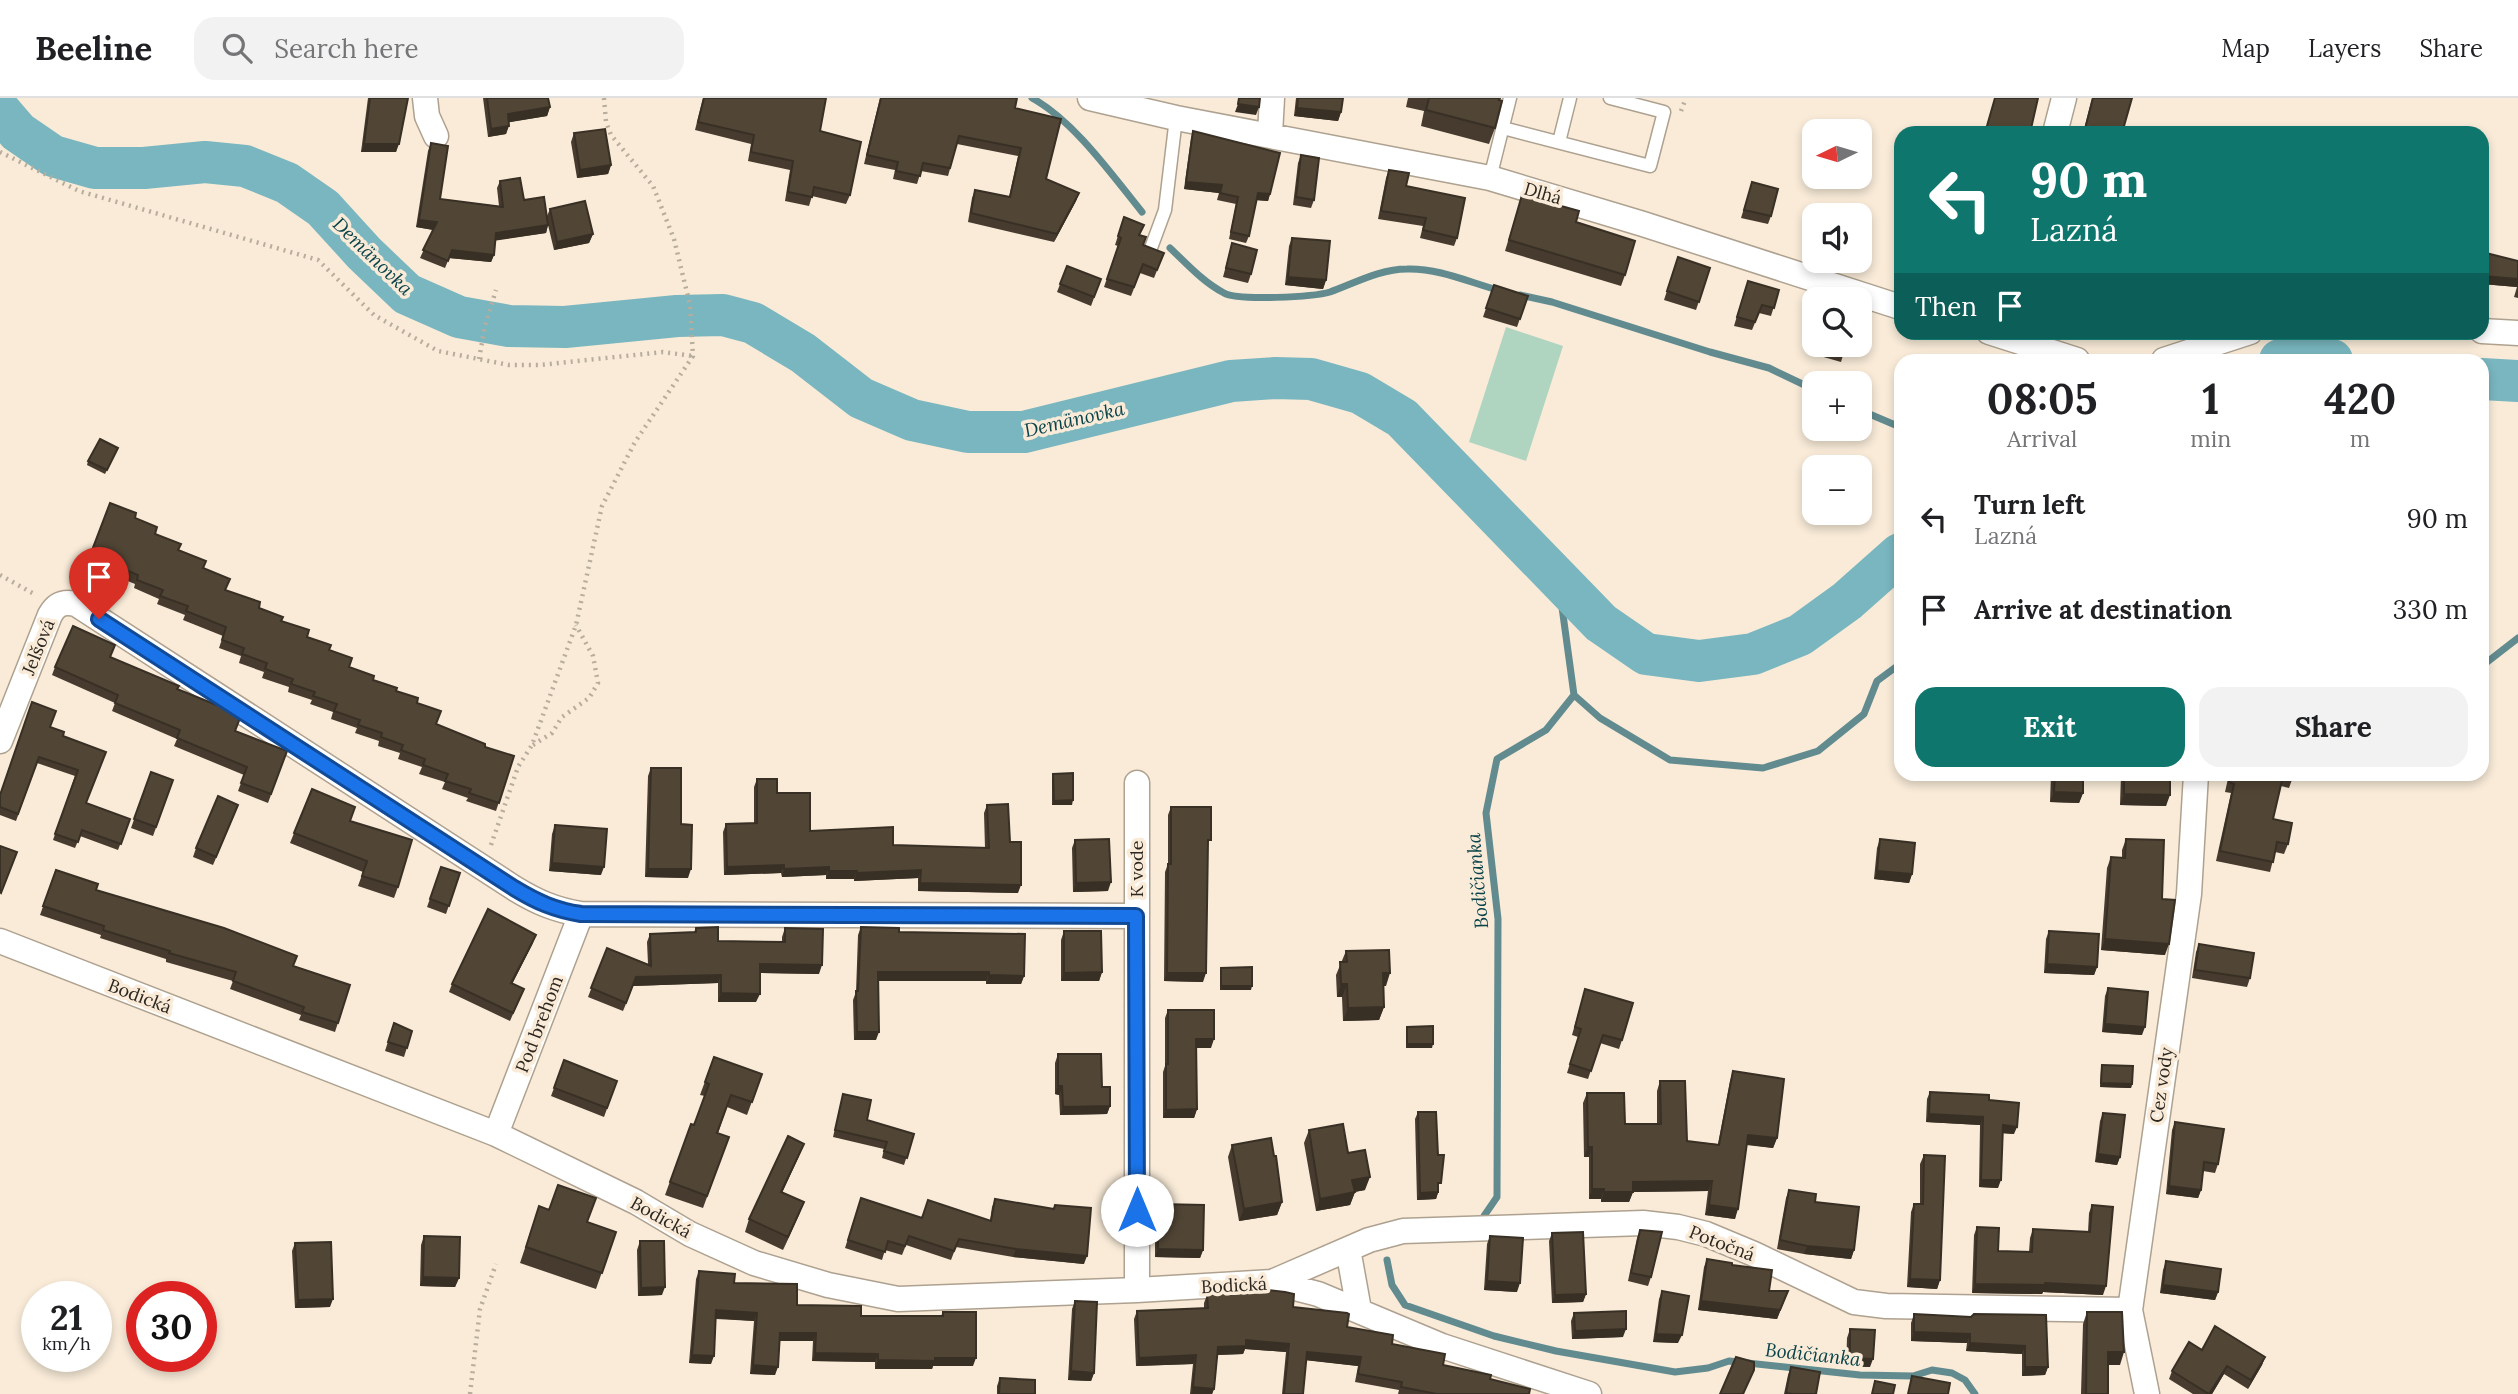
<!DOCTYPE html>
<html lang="en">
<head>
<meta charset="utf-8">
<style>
  :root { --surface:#fff; --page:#f2f2f2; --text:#202124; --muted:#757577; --line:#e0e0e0; --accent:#0f766e }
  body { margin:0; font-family:Lora,serif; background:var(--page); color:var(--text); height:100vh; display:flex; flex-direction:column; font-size:26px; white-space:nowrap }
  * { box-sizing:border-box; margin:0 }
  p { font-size:23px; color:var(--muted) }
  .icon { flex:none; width:38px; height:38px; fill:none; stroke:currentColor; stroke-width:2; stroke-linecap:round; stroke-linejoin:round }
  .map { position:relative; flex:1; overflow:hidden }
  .side { position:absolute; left:1894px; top:256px; width:595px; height:427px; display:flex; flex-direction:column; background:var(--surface); border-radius:21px; box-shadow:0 4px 10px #0003 }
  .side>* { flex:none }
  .banner { position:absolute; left:1894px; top:28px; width:595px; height:214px; border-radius:21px; box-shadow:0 4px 10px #0003; background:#0f766e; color:#fff; overflow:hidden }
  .needle { width:46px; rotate:265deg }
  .controls { position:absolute; left:1802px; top:21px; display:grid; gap:14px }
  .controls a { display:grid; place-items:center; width:70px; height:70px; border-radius:14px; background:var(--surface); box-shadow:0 4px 10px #0003; font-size:35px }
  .speed { position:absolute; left:21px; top:1183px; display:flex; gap:14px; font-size:35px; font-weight:700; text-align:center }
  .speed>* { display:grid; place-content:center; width:91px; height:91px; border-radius:50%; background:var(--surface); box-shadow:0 4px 10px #0003; line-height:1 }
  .speed small { font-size:18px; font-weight:400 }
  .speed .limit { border:10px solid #d22; background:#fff; color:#111 }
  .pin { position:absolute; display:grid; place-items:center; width:60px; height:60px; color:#fff; margin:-72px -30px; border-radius:50% 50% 50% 0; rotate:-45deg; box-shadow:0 0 7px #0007 }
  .pin .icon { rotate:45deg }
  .me { position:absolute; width:77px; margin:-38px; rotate:0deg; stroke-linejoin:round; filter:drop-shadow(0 0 5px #0008) }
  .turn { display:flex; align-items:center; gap:24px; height:147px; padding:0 21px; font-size:32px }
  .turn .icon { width:91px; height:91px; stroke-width:2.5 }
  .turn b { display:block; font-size:49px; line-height:60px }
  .then { display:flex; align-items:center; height:66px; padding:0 21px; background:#0003; gap:14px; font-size:26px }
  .eta { display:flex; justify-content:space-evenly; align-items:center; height:119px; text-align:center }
  .eta b { font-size:42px; font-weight:700; line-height:49px }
  .primary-button { display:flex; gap:14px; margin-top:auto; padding:14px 21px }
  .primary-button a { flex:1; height:80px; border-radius:21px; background:var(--accent); color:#fff; font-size:28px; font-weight:700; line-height:80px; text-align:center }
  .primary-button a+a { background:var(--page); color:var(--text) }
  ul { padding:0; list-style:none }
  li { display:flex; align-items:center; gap:21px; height:91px; padding:0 21px }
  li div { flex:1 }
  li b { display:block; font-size:26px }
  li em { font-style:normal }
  header { display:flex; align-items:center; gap:42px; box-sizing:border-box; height:98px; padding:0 35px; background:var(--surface); border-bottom:2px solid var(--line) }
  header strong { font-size:33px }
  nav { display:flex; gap:38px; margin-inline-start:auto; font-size:24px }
  .search { width:490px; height:63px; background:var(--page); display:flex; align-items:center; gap:18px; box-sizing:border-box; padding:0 24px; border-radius:21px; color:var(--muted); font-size:26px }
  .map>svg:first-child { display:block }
</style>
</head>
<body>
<header>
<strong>Beeline</strong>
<div class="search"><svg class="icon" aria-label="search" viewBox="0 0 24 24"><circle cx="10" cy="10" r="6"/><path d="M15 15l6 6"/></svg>Search here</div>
<nav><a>Map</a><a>Layers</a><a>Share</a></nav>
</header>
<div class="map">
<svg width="2518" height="1296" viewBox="0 0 2518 1296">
  <rect width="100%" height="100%" fill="#f9ebd8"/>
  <!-- pitch -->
  <path fill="#afd4c0" d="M1506,229L1563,248L1526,363L1469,344Z"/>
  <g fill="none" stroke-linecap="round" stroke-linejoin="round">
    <!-- stream -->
    <path stroke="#628b8f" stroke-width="7" d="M1032,0C1074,23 1112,77 1142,114
      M1170,150C1187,166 1203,184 1224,195C1237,203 1314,199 1330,194C1355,185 1380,171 1407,171C1439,170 1471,185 1501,193
      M1520,197L1552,204L1710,254L1769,270L1815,292
      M1860,312L1900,329
      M2482,568L2518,540
      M1574,597L1600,620L1670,662L1763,670L1818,653L1864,616L1877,583L1900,566
      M1484,1118L1497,1099L1498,821L1486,715L1497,661L1546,632L1574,597L1558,480
      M1387,1162L1392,1187L1405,1207L1494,1238L1556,1253L1675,1274L1708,1270L1729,1263L1860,1277L1913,1278L1932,1272L1952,1275L1965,1282L1975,1296"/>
    <!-- river -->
    <path stroke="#79b6bf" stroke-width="42" d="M0,13L18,34L53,58L95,70H144L205,64L245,68L287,85L323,110L364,155L407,196L459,219L509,228L565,229L677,218L723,217L753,225L803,255L861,300L912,322L968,334H1024L1231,283L1275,280L1311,281L1360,295L1402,320L1601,525L1646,556L1699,563L1753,556L1800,537L1847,503L1900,456
      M2280,262L2291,261L2332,262
      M2482,281L2518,283"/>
    <!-- lane casing -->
    <g stroke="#aea18f" stroke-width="15">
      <path id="lane" d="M1503,30L1650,68L1664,14L1610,0
        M1559,44L1570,0
        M1490,80L1510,0
        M1151,150L1165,112L1176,20"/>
    </g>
    <!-- street casing -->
    <g stroke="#aea18f" stroke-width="27">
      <path id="street" d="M425,0L427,18L436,38
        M1090,0L1176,20L1490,80L1643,126L1900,209
        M2055,35L2064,0
        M1270,36L1272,0
        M2482,233L2518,235
        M1989,234L2077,262
        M2164,262L2250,234
        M0,643L50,517C56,506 64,503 76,506L514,790C537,804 555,812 581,816L1136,818
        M1137,685V1192
        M0,843L496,1036L636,1104L690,1136L754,1165L828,1187L898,1201L1137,1192L1272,1184L1318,1196L1442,1248L1589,1296
        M496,1036L581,816
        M1348,1151L1359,1212
        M1272,1184L1369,1142L1403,1133L1643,1125L1678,1129L1706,1136L1754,1156L1854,1204L1886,1208L2130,1212
        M2147,1296L2130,1212L2189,796L2196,676"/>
    </g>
    <!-- path -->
    <path stroke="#b8ad9d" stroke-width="4.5" stroke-dasharray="2 5" stroke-linecap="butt" d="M1681,13L1686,0
      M0,54L79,93L318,162L374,217L438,253L509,267H540L663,254L693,258
      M1930,234H1935
      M479,261L485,228L496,192
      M0,477L36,497
      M533,647L552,635L562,619L589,600L598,585L593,558L576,527
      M491,747L518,669L532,647L576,527L602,408L635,344L693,258L690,207L674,141L653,88L611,37L606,24L604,0
      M470,1296L480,1211L496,1166"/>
    <!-- lane -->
    <use href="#lane" stroke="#fff" stroke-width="12"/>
    <!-- street -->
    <use href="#street" stroke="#fff" stroke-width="24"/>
  </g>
  <!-- wall -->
  <path fill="#463b2e" d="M368,0H408L396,54H361Z
    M483,0H548L550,9L547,18L509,24L506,36L488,39Z
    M703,0H826L820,33L850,97L846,106L812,98L809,108L785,103L790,72L748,63L751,46L695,32Z
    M880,0H1017L1015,10L1046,81L1079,95L1076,103L1054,144L968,124L972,100L975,92L1009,99L1018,58L957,46L948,78L921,73L917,86L893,81L895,72L864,66Z
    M1296,0H1343L1341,14L1338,23L1294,18Z
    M1408,0H1500L1495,30L1489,46L1421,28L1424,13L1406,9Z
    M2092,0H2132L2122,35H2083Z
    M1193,33L1270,96L1268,103L1256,102L1249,138L1246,145L1229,141L1236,106L1217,102L1219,95L1184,91L1191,40Z
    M574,35L611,67L608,76L577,80L571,44Z
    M431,45L440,101L499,108L497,90L500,83L524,102L547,118L550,111L593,136L589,145L554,152L548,127L546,135L495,142L494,157L491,164L449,160L445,170L420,160L433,132L416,129L428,53Z
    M1301,57L1314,102L1311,110L1293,107L1298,65Z
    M1389,72L1457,140L1454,148L1420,140L1423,128L1378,121L1386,80Z
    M1752,84L1771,118L1768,126L1741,120Z
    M1522,97L1576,124L1625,177L1621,188L1505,153Z
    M1124,119L1140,137L1143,147L1164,155L1154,180L1140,175L1131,198L1104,189L1118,148L1115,147Z
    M1292,140L1326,182L1323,191L1285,187L1289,148Z
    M1232,145L1251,176L1248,185L1223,179Z
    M2482,154L2518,163V200L2514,199L2517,189L2482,186Z
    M1678,159L1710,170L1696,212L1664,202Z
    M1067,168L1101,181L1091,208L1057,194Z
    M1494,187L1528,198L1517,229L1483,219Z
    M1745,191L1779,192L1771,218L1759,215L1752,232L1734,228Z
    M1815,227L1846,247L1841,264L1806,254Z
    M118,350L105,376L87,367L88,363Z
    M110,405L135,420L203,470L226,492L281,523L329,552L349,569L417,605L436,626L485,649L514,658L496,713L466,703L468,700L442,691L445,684L419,676L422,669L398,661L400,655L378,648L379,643L355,635L357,630L331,621L333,614L310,606L312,602L288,594L289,589L262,580L264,574L239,565L241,558L219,550L223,538L183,522L185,517L157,506L159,501L134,490L135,486L113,477L114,473L88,463Z
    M110,559L177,591L235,633L287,653L268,705L238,693L244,677L174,648L177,641L112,613L115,605L52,577L55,569Z
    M50,629L63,638L106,654L86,705L130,721L118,752L80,738L75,750L53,742L75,678L37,665L16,723L0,717V696Z
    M651,670L681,726L688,780L645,779L648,678Z
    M151,674L173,682L153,738L131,730Z
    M1053,676L1072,707H1052V680Z
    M2051,676H2083V695L2079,705L2050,704Z
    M2121,676H2170L2166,708L2120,707Z
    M2229,676H2294L2289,690L2281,688L2273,721L2288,746L2284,756L2275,754L2270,774L2216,763L2231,695L2225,694Z
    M757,681L777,695L810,733L893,747L985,750L984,715L987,707L1010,744L1018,795L918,793V780L854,783V781H826V777L782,779L781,775L724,777L723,734L726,726L754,725V689Z
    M312,691L350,723L398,789L394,800L358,788L363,774L290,745Z
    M1171,709L1208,750L1203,884L1164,883L1165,774L1168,766V717Z
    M235,715L213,767L193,759L196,750Z
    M555,727L601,777L549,773L552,736Z
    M1880,741L1912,776L1909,785L1874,781L1877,750Z
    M2126,741L2162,801L2165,857L2101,852L2107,770L2111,759H2122V752Z
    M1075,742L1108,793L1073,794L1072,750Z
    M441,769L460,775L446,816L427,809Z
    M56,772L96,792L294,868L350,887L335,934L299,922L301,917L230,891L233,883L166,864V861L100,840L101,837L40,817Z
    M861,829L899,834L1024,878L1021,886H986V883H878L876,942H854L853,902L856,894L858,837Z
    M696,830L718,843L782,844V839L785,830L819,876L760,875L756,904H718V885L633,888L623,913L588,899L607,850L648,866L647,844L650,836L694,834Z
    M1064,833L1102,874L1099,883H1061V842Z
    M2049,833L2097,869L2094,877L2044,875L2046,841Z
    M533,845L512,886L524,891L510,923L449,894L452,886Z
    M2199,846L2250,880L2247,889L2192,880L2196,854Z
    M1346,853L1386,888H1383L1384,909L1379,922L1343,923L1342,899H1337L1336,877Z
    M1221,870L1251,892H1220V874Z
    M2108,890L2142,937L2102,934L2105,898Z
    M1585,891L1622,942L1619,951L1600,945L1588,981L1567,975L1578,939L1572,937Z
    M1168,912L1211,950H1196L1197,1011L1194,1020H1163V974L1165,968V920Z
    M394,925L412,933L404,959L385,953Z
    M1407,929L1432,950H1406V933Z
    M1058,956L1102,989L1110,1008L1107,1016L1060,1017L1059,997L1055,996V965Z
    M714,959L762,976L747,1017L727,1009L718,1035L729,1039L703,1110L665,1097L691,1026L694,1027L705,998L700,997Z
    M2102,967L2132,986L2131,990L2100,989L2101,971Z
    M1733,973L1777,1040L1773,1050L1746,1047L1735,1121L1705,1117L1708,1093L1633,1094L1629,1104H1601V1101H1589V1059H1584L1583,1005L1587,995L1625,1026H1657V993L1660,983L1687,1043L1718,1046L1730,983Z
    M617,983L604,1019L551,998L554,990Z
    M1930,994L1989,1002L2014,1036L2002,1035L1998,1090L1979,1089L1980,1027L1926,1024L1927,1001Z
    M843,996L867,1022L914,1036L904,1067L882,1060L884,1051L833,1039Z
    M1418,1014L1439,1092L1436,1101L1417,1102L1415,1021Z
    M2103,1015L2120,1059L2117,1067L2095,1064L2100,1023Z
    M2175,1024L2218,1066L2215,1075L2203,1073L2201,1092L2198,1100L2166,1096L2172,1032Z
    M1309,1032L1348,1055L1365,1092L1355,1094L1350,1107L1316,1113L1304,1045Z
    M1232,1047L1282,1104L1277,1117L1239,1123L1228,1059Z
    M1924,1057L1940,1182L1937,1191L1907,1189L1911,1114L1914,1106H1920V1066Z
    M799,1058L782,1094L804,1104L783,1152L745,1134L749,1121Z
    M1789,1092L1815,1104L1854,1152L1851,1161L1804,1156L1777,1151L1786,1100Z
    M861,1100L922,1120L990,1123L992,1109L995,1101L1053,1111L1055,1107L1084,1166L1013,1159L956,1149L951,1162L906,1147L902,1157L885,1152L882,1162L845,1150Z
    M1158,1106L1203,1152L1200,1160L1155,1159V1115Z
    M2092,1107L2103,1197L2043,1194L2042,1196L1972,1195L1974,1137L1977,1129L1998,1153L2029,1154L2030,1140L2033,1131L2088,1134L2089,1115Z
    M539,1108L616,1134L596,1191L520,1165Z
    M1640,1132L1651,1179L1648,1188L1628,1183L1637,1140Z
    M1552,1135L1586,1196L1583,1204L1552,1205L1549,1143Z
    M424,1138L459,1180L455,1189L420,1188L421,1147Z
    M1490,1138L1517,1194L1484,1192L1487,1146Z
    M640,1143L662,1197L638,1198L637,1152Z
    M295,1145L330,1209L295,1210L292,1153Z
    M1707,1161L1785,1201L1777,1221L1698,1212L1704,1169Z
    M2166,1163L2218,1194L2215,1202L2160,1195L2163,1172Z
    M699,1173L797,1207L861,1218H941L943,1214L973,1268H933L932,1271H875V1264L812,1263L813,1243H779L775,1277L750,1276L754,1223L716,1221L711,1266L689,1265L696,1181Z
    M1662,1193L1678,1245L1653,1244L1659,1201Z
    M1207,1197L1293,1209L1392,1246L1443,1267L1490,1281L1529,1296H1398L1399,1292L1355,1284L1358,1268L1306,1262L1303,1296H1282L1286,1254L1245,1251L1243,1256L1217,1257L1214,1291L1212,1296H1190L1193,1266L1136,1268L1134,1221L1137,1213L1204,1210V1205Z
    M1075,1203L1094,1275L1091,1283L1068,1282L1072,1211Z
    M2087,1214L2120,1267H2108V1296H2081L2083,1226Z
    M1574,1215L1623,1239L1572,1241L1571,1223Z
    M1914,1216L1971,1219L2046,1217L2048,1269L2045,1277L2022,1278V1256L1966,1253L1967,1245L1911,1243V1225Z
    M1850,1231L1870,1269L1846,1268L1847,1240Z
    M2202,1252L2265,1259L2262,1267L2248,1291L2224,1276L2212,1296H2193L2169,1281L2172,1273Z
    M1791,1269L1816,1296H1784L1788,1277Z
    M1000,1280L1035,1296H997V1288Z"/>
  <!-- shaded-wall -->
  <path fill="#393025" d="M1238,6L1259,9L1256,17L1235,14Z
    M550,9L547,18L505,25L508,16Z
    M1297,10L1341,14L1338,23L1294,18Z
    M509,28L506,36L488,39L491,31Z
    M364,46H399L396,54H361Z
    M611,67L608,76L577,80L580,72Z
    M1186,84L1222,87L1219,95L1184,91Z
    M1079,95L1076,103L1054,144L1057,136Z
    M1258,95L1270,96L1268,103L1255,102Z
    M419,122L437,124L434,132L416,129Z
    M548,127L546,135L493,143L496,135Z
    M593,136L589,145L554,152L557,144Z
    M452,152L494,157L491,164L449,160L445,170Z
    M2484,178L2518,181V186L2517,189L2482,186Z
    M1288,179L1326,182L1323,191L1285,187Z
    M2054,694L2083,695L2079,705L2050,704Z
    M2124,696L2170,697L2166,708L2120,707Z
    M1073,702L1072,707H1052L1054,703Z
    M552,765L604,769L601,777L549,773Z
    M784,767L781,775L724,777L727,769Z
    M829,769L826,777L782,779L784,771Z
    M648,771H691L688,780L645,779Z
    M921,772L918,780L854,783L857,775Z
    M829,773H857L854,781H826Z
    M1877,773L1912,776L1909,785L1874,781Z
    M1111,784L1108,793L1073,794L1076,785Z
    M920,785L1021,787L1018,795L918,793Z
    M536,837L533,845L508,894L511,885Z
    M2105,841L2169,846L2165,857L2101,852Z
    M760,866L822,867L819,876L757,875Z
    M2047,866L2097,869L2094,877L2044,875Z
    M878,874H989L986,883H875Z
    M1102,874L1099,883H1061L1064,875Z
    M1167,875H1206L1203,884L1164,883Z
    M1383,875H1390L1386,888H1378Z
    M721,877L718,885L633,888L623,913L636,879Z
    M989,877L1024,878L1021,886H986Z
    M1341,886H1347L1342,899H1337Z
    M1221,888H1252L1251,892H1220Z
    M721,895L760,896L756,904H718Z
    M1384,909L1379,922L1343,923L1348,910Z
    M2105,926L2145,929L2142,937L2102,934Z
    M857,934H879L876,942H854Z
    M1196,941H1214L1211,950H1193Z
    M1407,946H1433L1432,950H1406Z
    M2101,985L2132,986L2131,990L2100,989Z
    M1058,988H1062L1059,997L1055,996Z
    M1110,1008L1107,1016L1060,1017L1063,1009Z
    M1197,1011L1194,1020H1163L1166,1012Z
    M1929,1016L1983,1019L1980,1027L1926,1024Z
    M2003,1027L2017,1029L2014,1036L2000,1035Z
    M1748,1037L1777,1040L1773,1050L1744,1046Z
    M804,1046L799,1058L777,1106L781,1094Z
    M1588,1049H1592L1589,1059H1584Z
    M2098,1056L2120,1059L2117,1067L2095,1064Z
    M1370,1079L1365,1092L1348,1095L1352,1082Z
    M1981,1082H2001L1998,1090L1979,1089Z
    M1712,1083L1708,1093L1633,1094L1629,1104H1601L1604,1094L1633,1084Z
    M2169,1088L2201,1092L2198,1100L2166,1096Z
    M1592,1091H1604L1601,1101H1589Z
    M1355,1094L1350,1107L1316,1113L1320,1101Z
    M1438,1094L1436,1101L1417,1102L1420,1095Z
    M804,1104L799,1117L783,1152L788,1139Z
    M1282,1104L1277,1117L1239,1123L1244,1111Z
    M1709,1107L1738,1111L1735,1121L1705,1117Z
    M1807,1148L1854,1152L1851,1161L1804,1156Z
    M1016,1151L1087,1158L1084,1166L1013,1159Z
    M1158,1151L1203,1152L1200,1160L1155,1159Z
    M423,1179L459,1180L455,1189L420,1188Z
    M1910,1181L1940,1182L1937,1191L1907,1189Z
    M1487,1183L1520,1185L1517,1194L1484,1192Z
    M2045,1185L2106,1188L2103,1197L2043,1194L2042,1196L1972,1195L1975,1186Z
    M2163,1187L2218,1194L2215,1202L2160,1195Z
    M665,1189L662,1197L638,1198L641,1190Z
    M1788,1193L1777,1221L1698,1212L1701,1203Z
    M1586,1196L1583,1204L1552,1205L1555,1197Z
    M333,1201L330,1209L295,1210L298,1202Z
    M716,1212L757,1215L754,1223L713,1220Z
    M1626,1231L1623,1239L1572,1241L1575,1233Z
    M1914,1234L1970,1236L1967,1245L1911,1243Z
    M780,1235H816L813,1243H777Z
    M1656,1236L1682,1237L1678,1245L1653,1244Z
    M1246,1242L1289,1246L1286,1254L1245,1251L1243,1256L1215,1257L1218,1249Z
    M1970,1245L2025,1248L2022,1256L1966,1253Z
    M1307,1254L1361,1259L1358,1268L1304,1262Z
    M2108,1254H2124L2120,1267H2104Z
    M815,1255L878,1256L875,1264L812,1263Z
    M692,1257L714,1258L711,1266L689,1265Z
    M1196,1257L1193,1266L1136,1268L1139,1260Z
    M2265,1259L2262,1267L2248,1291L2251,1282Z
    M935,1260H976L973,1268H933L932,1271H875L878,1262Z
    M1850,1260L1873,1261L1870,1269L1846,1268Z
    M753,1267L778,1269L775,1277L750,1276Z
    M2227,1268L2224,1276L2212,1296H2210Z
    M2025,1269H2048L2045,1277L2022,1278Z
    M1071,1273L1094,1275L1091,1283L1068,1282Z
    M1193,1289L1214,1291L1212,1296H1191Z"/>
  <!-- building -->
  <path fill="#514535" stroke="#393025" stroke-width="2" d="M370,0H408L399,46H364Z
    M487,0H548L550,9L508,16L509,28L491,31Z
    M704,0H826L820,33L861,44L850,97L814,89L812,99L788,94L793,63L751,54L754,37L698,24Z
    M881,0H1017L1015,10L1061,21L1046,81L1079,95L1057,136L971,115L975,92L1010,99L1021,50L959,38L950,70L923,65L920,78L896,73L898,64L867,57Z
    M1239,0H1260L1259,9L1238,6Z
    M1298,0H1343L1341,14L1297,10Z
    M1429,0H1500L1499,2L1502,3L1495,30L1426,12Z
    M1995,0H2038L2030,35H1985Z
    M2093,0H2132L2122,35H2084Z
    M605,31L611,67L580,72L574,35Z
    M1193,33L1280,55L1270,96L1258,95L1249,138L1231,134L1238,99L1220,95L1222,87L1186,84Z
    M431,45L448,48L440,101L503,109L500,83L520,80L524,102L544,99L548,127L496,135L494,157L452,152L448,163L423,152L437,124L419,122Z
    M1301,57L1319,60L1314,102L1296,99Z
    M1389,72L1409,75L1406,88L1465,100L1457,140L1423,132L1426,120L1381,113Z
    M1752,84L1778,91L1771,118L1744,112Z
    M1522,97L1579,113L1576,124L1635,143L1625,177L1509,142Z
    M585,103L593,136L557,144L550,111Z
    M1124,119L1144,127L1139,137L1146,139L1143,147L1164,155L1157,172L1143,166L1134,189L1107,181L1121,140L1118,138Z
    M1292,140L1330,143L1326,182L1288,179Z
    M1232,145L1257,152L1251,176L1226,170Z
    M2482,154L2518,163V181L2484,178L2482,187Z
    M1678,159L1710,170L1699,204L1667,193Z
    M1067,168L1101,181L1094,199L1060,186Z
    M1748,183L1779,192L1774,210L1762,207L1755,224L1737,219Z
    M1494,187L1528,198L1520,221L1486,210Z
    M1815,228V247H1846L1844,255L1809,246Z
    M100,341L118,350L107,372L88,363Z
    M110,405L136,415L135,420L157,429L155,436L181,446L178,452L206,463L203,470L230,481L225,492L260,504L259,510L283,519L281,523L309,532L307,539L331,547L329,552L352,560L349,569L374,578L373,582L397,590L396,593L418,600L417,605L441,613L436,626L485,646V649L514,658L499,705L469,695L471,691L445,683L448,676L423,667L425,661L401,652L403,647L381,639L382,635L358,627L360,622L334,613L337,606L313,598L315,594L291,586L293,581L265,571L267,565L242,556L244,550L222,542L226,529L186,513L188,508L160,498L163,492L137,482L138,477L116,468L117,465L91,455Z
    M73,528L115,547L110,559L179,588L177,591L229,612L240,620L235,633L287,653L271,696L241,685L247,669L177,640L180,632L115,605L118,597L55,569Z
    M32,604L56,613L50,629L64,634L63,638L106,654L86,705L130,721L121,746L82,732L78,744L55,736L78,672L39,659L18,716L0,709V697Z
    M651,670H681V726L692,727L691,771H648Z
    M151,674L173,682L156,729L134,721Z
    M1073,675V702L1054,703L1053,676Z
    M2055,676H2083V695L2054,694Z
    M2124,676H2170V697L2124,696Z
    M2230,676H2294L2293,680L2283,678L2273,721L2292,725L2288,746L2277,744L2273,764L2220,753L2234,686L2229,684Z
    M757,681H777V695H810V733L893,729V747L989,750L987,707L1008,706L1010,744H1021V787L920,785L921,772L857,775V773H829V769L784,771V767L727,769L726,726L757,725Z
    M312,691L355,709L350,723L412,742L398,789L362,778L367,763L294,735Z
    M218,698L238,707L216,759L196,750Z
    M1171,709H1211V742H1208L1206,875H1167L1168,766H1171Z
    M555,727L607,731L604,769L552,765Z
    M1109,741L1111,784L1076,785L1075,742Z
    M1880,741L1915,745L1912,776L1877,773Z
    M2126,741L2164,742L2162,801L2175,802L2169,846L2105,841L2111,759L2125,760Z
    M0,748L17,754L1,795L0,794Z
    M441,769L460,775L449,808L430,801Z
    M56,772L98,786L96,792L224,830L297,858L293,868L350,887L338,925L302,914L304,909L233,883L236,874L169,855L170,853L103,832L104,828L43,808Z
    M488,811L536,837L511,885L524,891L513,915L452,886Z
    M718,829V843L785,844V830L823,831L822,867L760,866V896L721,895V877L636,879L626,905L591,890L607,850L651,868L650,836L696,834V830Z
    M861,829L899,830V834L1025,836L1024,878L989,877V874H878L879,934H857L856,893H858Z
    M1064,833H1101L1102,874L1064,875Z
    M2049,833L2099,836L2097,869L2047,866Z
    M2199,846L2254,855L2250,880L2195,872Z
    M1389,852L1390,875H1383L1384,909L1348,910L1347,886H1341L1340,864H1347L1346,853Z
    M1252,869V888H1221V870Z
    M2108,890L2148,894L2145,929L2105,926Z
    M1585,891L1633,905L1622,942L1603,937L1591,973L1570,966L1581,931L1575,929Z
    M1168,912H1214V941H1196L1197,1011L1166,1012V966H1168Z
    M394,925L412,933L407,950L388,944Z
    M1433,928V946H1407V929Z
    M1058,956H1101L1102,989H1110V1008L1063,1009L1062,988H1058Z
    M714,959L762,976L752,1004L731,997L717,1035L729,1039L707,1098L670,1084L691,1026L694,1027L709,986L705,984Z
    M564,962L617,983L607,1010L554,990Z
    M2102,967L2133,968L2132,986L2101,985Z
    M1733,973L1784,981L1777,1040L1748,1037L1738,1111L1709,1107L1712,1083L1633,1084V1094H1604V1091H1592V1049H1588L1587,995H1624L1625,1026H1661L1660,983H1685L1687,1043L1719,1047Z
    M1930,994L1989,997V1002L2019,1005L2017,1029L2003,1027L2001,1082H1981L1983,1019L1929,1016Z
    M843,996L871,1002L867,1022L914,1036L907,1060L884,1053L887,1044L835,1032Z
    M1418,1014H1436L1438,1057H1444L1441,1085H1438V1094L1420,1095Z
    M2103,1015L2125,1017L2120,1059L2098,1056Z
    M2175,1024L2224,1031L2218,1066L2204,1064L2201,1092L2169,1088Z
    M1343,1026L1348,1055L1365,1052L1370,1079L1352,1082L1355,1094L1320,1101L1309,1032Z
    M788,1038L804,1046L781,1094L804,1104L788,1139L749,1121Z
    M1271,1040L1274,1058H1276L1282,1104L1244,1111L1232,1047Z
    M1924,1057L1945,1058L1940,1182L1910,1181L1914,1106H1923Z
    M558,1087L596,1100L587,1124L616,1134L602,1175L526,1149L539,1108L549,1112Z
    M1789,1092L1816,1096L1815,1104L1859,1109L1854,1152L1807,1148L1780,1142Z
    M861,1100L922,1120L928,1102L991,1123L995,1101L1054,1111L1055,1107L1091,1110L1087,1158L1016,1151L959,1141L954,1153L909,1138L905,1148L888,1143L885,1154L848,1142Z
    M1158,1106L1204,1107L1203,1152L1158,1151Z
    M2092,1107L2113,1109L2106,1188L2045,1185V1187L1975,1186L1977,1129L1999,1130L1998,1153L2032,1154L2033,1131L2090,1134Z
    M1640,1132L1662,1134L1651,1179L1631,1175Z
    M1583,1134L1586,1196L1555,1197L1552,1135Z
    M424,1138L460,1139L459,1180L423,1179Z
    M1490,1138L1523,1140L1520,1185L1487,1183Z
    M640,1143H664L665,1189L641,1190Z
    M331,1144L333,1201L298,1202L295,1145Z
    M1707,1161L1732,1165V1167L1772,1172L1769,1193H1788L1780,1212L1701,1203Z
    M2166,1163L2221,1171L2218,1194L2163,1187Z
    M699,1173L735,1176L734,1185L797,1186V1207L861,1208V1218H943V1214H976V1260H935V1263L878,1262V1256L815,1255L816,1235H780L778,1269L753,1267L757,1215L716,1212L714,1258L692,1257Z
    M1268,1192L1285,1194L1294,1196L1293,1209L1347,1215L1349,1216L1347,1229L1393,1237L1392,1246L1445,1256L1443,1267L1491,1277L1490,1281L1530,1291L1529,1296H1437L1401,1289L1402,1284L1358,1276L1361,1259L1307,1254L1303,1296H1284L1289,1246L1246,1242V1248L1218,1249L1214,1291L1193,1289L1196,1257L1139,1260L1137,1213L1208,1210L1207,1197Z
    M1662,1193L1689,1198L1682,1237L1656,1236Z
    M1075,1203L1097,1204L1094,1275L1071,1273Z
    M1626,1213V1231L1575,1233L1574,1215Z
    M2087,1214H2122L2124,1254H2108V1296H2086Z
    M1914,1216L1971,1219L1974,1216L2046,1217L2048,1269H2025V1248L1970,1245V1236L1914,1234Z
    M2215,1228L2265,1259L2251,1282L2227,1268L2209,1296L2172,1273L2189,1244L2202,1252Z
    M1850,1231L1875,1232L1873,1261L1850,1260Z
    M1736,1259L1754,1264V1272L1743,1296H1720Z
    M1791,1269L1820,1274L1816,1296H1793L1786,1295Z
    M1912,1278L1950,1285L1948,1296H1908Z
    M1000,1280L1035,1282V1296H999Z
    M1875,1283L1895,1287L1893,1296H1872Z"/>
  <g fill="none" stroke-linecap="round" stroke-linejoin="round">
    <!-- route casing -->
    <g stroke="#114b97" stroke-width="18">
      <path id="route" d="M99,521L514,790C537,804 555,812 581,816L1136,818L1137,1112"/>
    </g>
    <!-- route -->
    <use href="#route" stroke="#1a73e8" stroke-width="12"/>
  </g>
  <g text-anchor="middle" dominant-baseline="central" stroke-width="7" stroke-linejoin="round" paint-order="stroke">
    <!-- street labels -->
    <g font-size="18" fill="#2c2720" stroke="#f9ebd8">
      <text transform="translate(1543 95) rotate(16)">Dlhá</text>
      <text transform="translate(38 549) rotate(-68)">Jelšová</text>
      <text transform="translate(1136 771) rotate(-90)">K vode</text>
      <text transform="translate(140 898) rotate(21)">Bodická</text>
      <text transform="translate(539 926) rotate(-69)">Pod brehom</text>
      <text transform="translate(2161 987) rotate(-82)">Cez vody</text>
      <text transform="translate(661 1119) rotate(29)">Bodická</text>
      <text transform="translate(1722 1145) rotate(21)">Potočná</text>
      <text transform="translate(1234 1187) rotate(-3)">Bodická</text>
    </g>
    <!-- water labels -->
    <g font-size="19" font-style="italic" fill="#09434a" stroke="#f9ebd8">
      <text transform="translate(373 158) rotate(44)">Demänovka</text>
      <text transform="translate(1074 321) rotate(-13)">Demänovka</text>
      <text transform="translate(1477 783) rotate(-95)">Bodičianka</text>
      <text transform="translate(1813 1256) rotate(6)">Bodičianka</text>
    </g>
  </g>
</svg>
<div class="controls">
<a><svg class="needle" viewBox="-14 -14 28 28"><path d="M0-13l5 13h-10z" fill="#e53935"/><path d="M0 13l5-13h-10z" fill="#757577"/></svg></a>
<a><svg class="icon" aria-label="sound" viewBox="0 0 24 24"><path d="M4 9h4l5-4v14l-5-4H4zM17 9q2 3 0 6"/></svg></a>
<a><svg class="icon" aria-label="search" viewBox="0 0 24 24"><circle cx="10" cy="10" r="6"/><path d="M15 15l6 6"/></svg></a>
<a>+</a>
<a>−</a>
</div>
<div class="speed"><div>21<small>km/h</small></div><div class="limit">30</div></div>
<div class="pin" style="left:99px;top:521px;background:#d93025"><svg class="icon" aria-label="arrive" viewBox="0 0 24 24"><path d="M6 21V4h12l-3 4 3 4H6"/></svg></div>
<svg class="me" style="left:1137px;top:1112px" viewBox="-20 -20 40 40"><circle r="19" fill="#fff"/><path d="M0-13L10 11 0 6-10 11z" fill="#1a73e8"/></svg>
<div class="banner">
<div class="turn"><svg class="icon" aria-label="left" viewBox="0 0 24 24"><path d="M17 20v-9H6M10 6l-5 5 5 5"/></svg><div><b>90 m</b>Lazná</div></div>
<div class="then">Then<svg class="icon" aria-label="arrive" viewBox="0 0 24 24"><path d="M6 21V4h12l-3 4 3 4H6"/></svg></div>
</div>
<section class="side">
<div class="eta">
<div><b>08:05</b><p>Arrival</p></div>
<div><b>1</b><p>min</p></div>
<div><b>420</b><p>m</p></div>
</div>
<ul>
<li><svg class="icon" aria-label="left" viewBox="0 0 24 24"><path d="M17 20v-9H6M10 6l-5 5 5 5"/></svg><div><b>Turn left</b><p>Lazná</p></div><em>90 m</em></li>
<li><svg class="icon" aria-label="arrive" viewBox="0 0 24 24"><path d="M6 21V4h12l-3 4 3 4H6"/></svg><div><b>Arrive at destination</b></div><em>330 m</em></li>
</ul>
<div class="primary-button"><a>Exit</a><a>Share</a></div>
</section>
</div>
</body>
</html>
